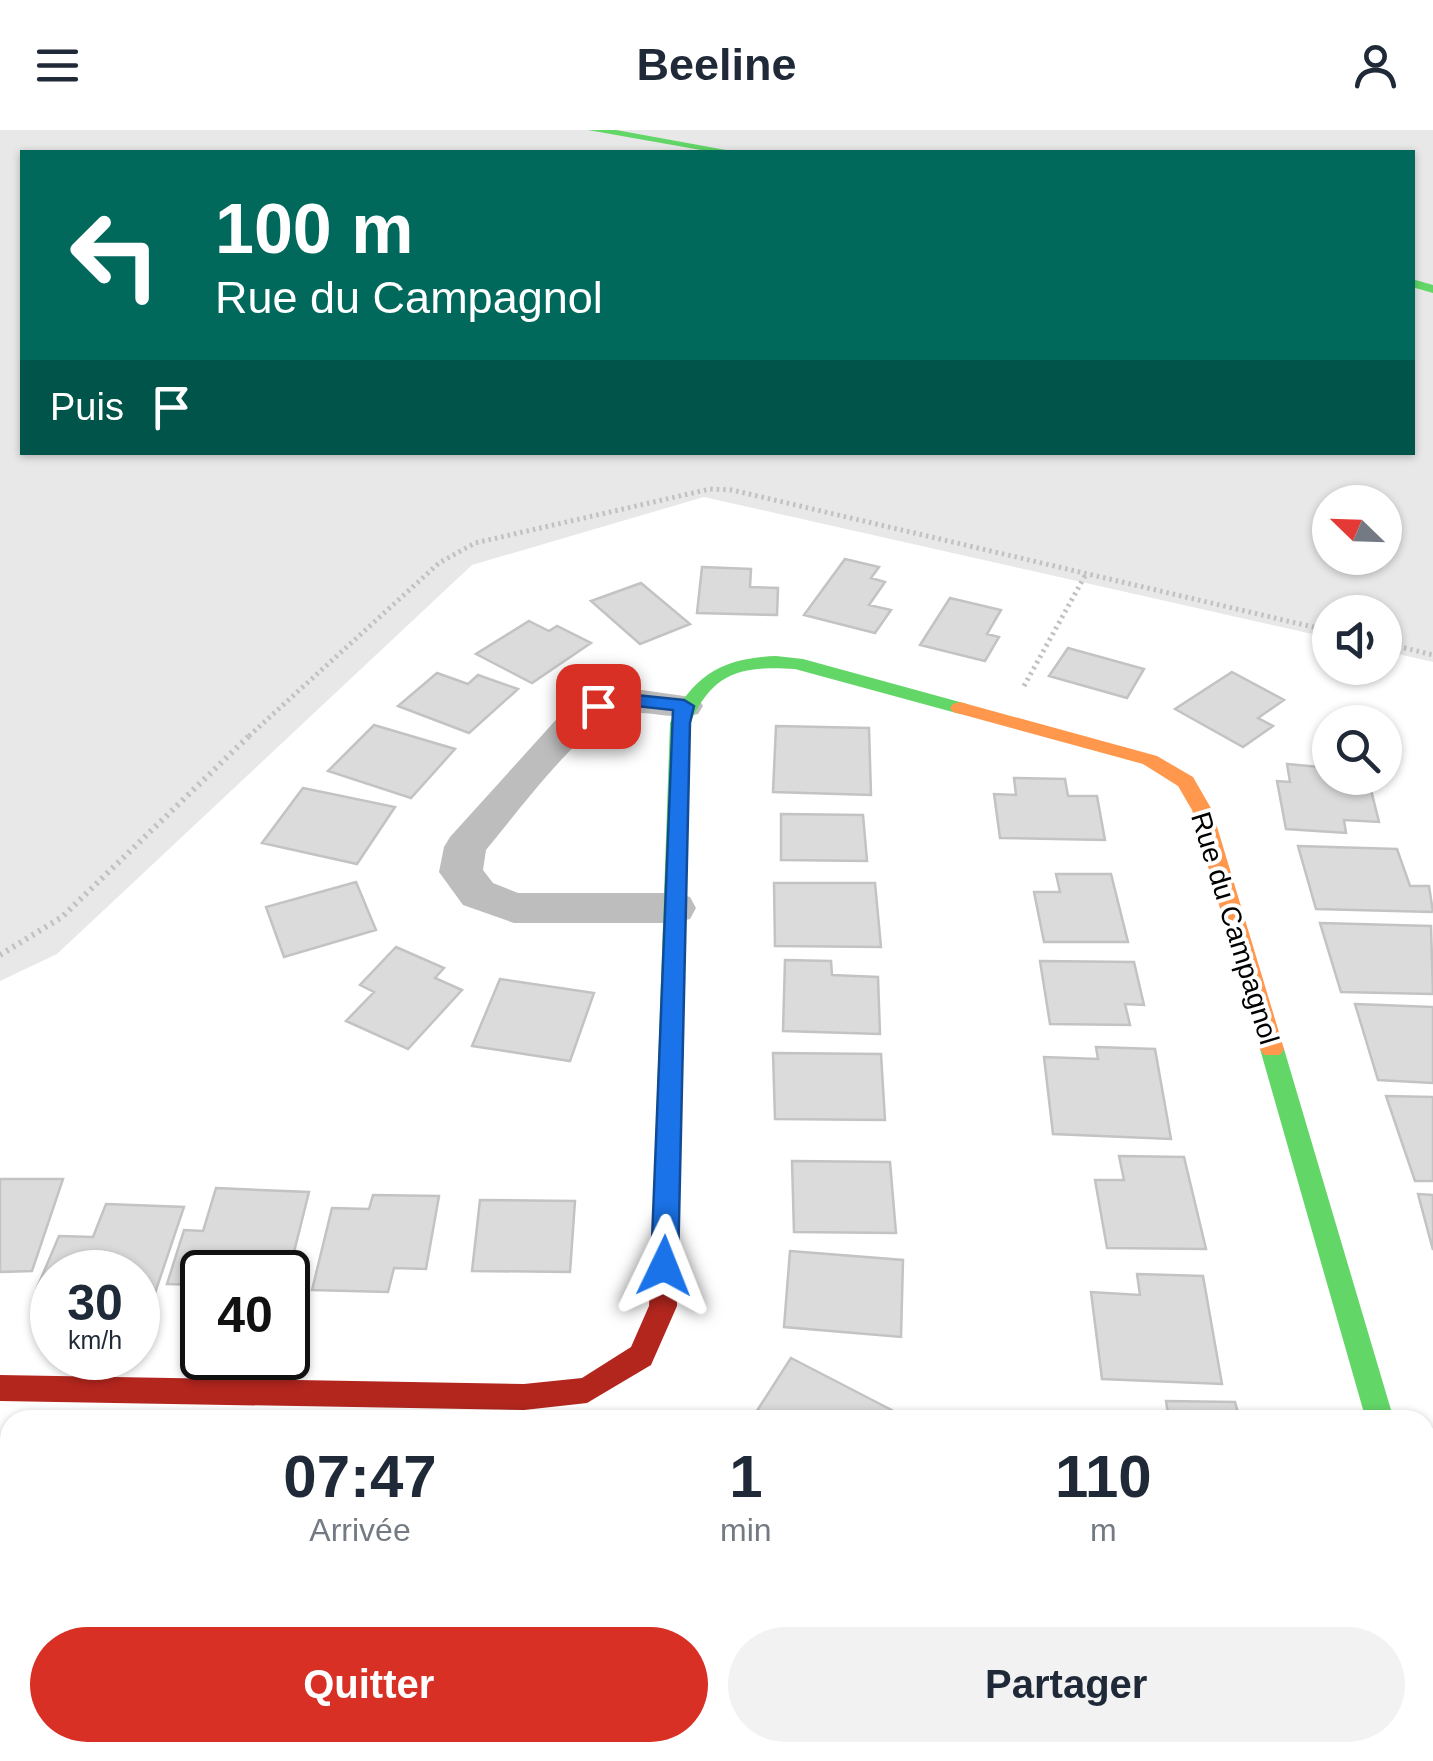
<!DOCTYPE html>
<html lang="fr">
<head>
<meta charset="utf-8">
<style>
  :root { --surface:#fff; --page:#f2f2f3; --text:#1f2937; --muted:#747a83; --accent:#d93025 }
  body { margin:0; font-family:Helvetica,sans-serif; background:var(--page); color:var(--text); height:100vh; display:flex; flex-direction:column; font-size:38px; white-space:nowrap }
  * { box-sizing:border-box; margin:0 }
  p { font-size:32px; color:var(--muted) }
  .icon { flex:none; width:55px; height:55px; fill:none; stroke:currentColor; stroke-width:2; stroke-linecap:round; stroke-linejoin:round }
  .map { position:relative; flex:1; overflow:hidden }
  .sheet { position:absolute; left:0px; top:1280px; width:1435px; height:352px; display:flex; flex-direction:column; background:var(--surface); border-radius:30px 30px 0 0; box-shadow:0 2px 8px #0004 }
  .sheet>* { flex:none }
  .top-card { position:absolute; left:20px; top:20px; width:1395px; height:305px; border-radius:0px; box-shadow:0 2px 8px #0004; background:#00695c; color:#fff; overflow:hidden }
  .needle { width:65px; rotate:293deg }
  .fabs { position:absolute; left:1312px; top:355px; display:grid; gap:20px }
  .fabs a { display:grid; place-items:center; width:90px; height:90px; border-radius:50%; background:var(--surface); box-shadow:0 2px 8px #0004; font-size:50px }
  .speed { position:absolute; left:30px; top:1120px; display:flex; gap:20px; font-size:50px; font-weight:700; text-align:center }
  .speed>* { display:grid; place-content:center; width:130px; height:130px; border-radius:50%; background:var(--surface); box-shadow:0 2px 8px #0004; line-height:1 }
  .speed small { font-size:25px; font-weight:400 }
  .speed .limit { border:5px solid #111; border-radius:15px; background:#fff; color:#111 }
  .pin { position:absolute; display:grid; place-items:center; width:85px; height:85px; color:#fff; margin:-42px; border-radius:20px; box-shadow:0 5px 15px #0006 }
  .me { position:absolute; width:110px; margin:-55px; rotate:2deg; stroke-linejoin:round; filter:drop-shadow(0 0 8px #0008) }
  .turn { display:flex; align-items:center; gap:35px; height:210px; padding:0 30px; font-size:45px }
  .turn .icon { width:130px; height:130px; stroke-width:2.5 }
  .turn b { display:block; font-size:70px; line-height:85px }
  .then { display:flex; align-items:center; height:95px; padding:0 30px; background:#0003; gap:20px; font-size:38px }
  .eta { display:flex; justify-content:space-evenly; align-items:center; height:170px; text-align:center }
  .eta b { font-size:60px; font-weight:800; line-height:70px }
  .action { display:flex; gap:20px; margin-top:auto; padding:20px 30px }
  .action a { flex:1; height:115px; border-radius:60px; background:var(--accent); color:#fff; font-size:40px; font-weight:800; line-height:115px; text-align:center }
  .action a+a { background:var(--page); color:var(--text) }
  header { display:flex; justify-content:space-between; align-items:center; height:130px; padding:0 30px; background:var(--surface); font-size:45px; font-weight:800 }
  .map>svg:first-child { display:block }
</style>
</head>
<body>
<header><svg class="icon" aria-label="menu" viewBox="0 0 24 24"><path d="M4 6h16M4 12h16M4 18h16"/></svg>Beeline<svg class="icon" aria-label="person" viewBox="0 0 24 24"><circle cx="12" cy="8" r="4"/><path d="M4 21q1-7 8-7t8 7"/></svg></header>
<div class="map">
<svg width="1433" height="1631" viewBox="0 0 1433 1631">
  <rect width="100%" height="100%" fill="#fff"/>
  <!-- green -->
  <path fill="#e8e8e8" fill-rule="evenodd" d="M0,0H1433V532L1385,521V482H1330V508L704,367L472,435L57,824L0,851ZM22,22H1412V322H22ZM1330,372H1385V428H1330Z"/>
  <!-- building -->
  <path fill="#dbdbdb" stroke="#c3c3c3" stroke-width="2.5" d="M845,429L879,437L871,448L885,452L869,475L891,480L875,503L804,485Z
    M702,437L751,439L750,457L778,458L777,485L697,483Z
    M641,453L690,494L640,514L591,471Z
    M950,468L1001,480L987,504L999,507L985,531L920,515Z
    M529,491L549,501L557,496L591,513L532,553L476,524Z
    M1068,518L1144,539L1127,568L1049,546Z
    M1232,542L1284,570L1258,588L1273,596L1243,617L1175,579Z
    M437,543L468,554L478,545L518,559L469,603L398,576Z
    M374,595L455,619L411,668L328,641Z
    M776,596L869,598L871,665L773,662Z
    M1287,634L1330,638V648H1368L1379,692L1344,690L1346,703L1286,699L1277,651L1290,652Z
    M1014,648L1065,649L1068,666H1097L1105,710L1000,708L994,664L1016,665Z
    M303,658L395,677L357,734L262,713Z
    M781,684L863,685L867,731L781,730Z
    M1298,716L1397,719L1410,756H1429L1433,782L1316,779Z
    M1056,744H1111L1128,812H1044L1034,762H1060Z
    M356,752L376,800L284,827L266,777Z
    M774,753H875L881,817L775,816Z
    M1320,793L1431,796L1433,864L1341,862Z
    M396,817L444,838L435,848L462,860L408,919L346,891L374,862L360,855Z
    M785,830L831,831L832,845L878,847L880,904L783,901Z
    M1040,831L1134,832L1144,875L1125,874L1130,895L1050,894Z
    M500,849L594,863L570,931L472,916Z
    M1355,874L1433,877V953L1378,950Z
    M1096,917L1155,919L1171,1009L1053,1004L1044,927L1098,929Z
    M773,923L881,924L885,990L775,989Z
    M1386,966L1433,967V1051H1415Z
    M1119,1026L1184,1027L1206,1119L1107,1118L1095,1050H1124Z
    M792,1031L890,1032L896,1103L794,1102Z
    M0,1049H63L32,1141L0,1142Z
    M216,1058L309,1062L288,1146V1142H202V1155L167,1154L184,1100L203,1101Z
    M1418,1064L1433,1065V1120Z
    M373,1065L439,1066L426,1139L394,1138L388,1162L312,1160L332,1078L369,1079Z
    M480,1070L575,1071L570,1142L472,1141Z
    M106,1074L184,1077L155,1163L138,1162V1142H52V1158H37L59,1106L93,1107Z
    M790,1121L903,1130L901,1207L784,1197Z
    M1137,1144L1203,1146L1222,1254L1102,1249L1091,1162L1140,1165Z
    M791,1228L911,1290H751Z
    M1166,1271L1235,1272L1240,1290H1169Z
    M0,1381H10V1532H0Z
    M1247,1622H1330L1332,1631H1248Z"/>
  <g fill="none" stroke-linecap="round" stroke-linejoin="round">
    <!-- path-far1 -->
    <path stroke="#c2c2c2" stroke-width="5" stroke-dasharray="2.5 4" stroke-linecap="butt" d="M1385,513L1433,525
      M1024,556L1086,444
      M249,606L439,433L475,413L710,359L732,360L1330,501"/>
    <!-- path -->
    <path stroke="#c2c2c2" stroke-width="6" stroke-dasharray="2.5 5" stroke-linecap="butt" d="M0,825L62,787L251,604"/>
    <!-- street -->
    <path fill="#bdbdbd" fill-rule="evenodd" d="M642,560L698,568L703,576L698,584C672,591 647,579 621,584C583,592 513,688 486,720L483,740L493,753L518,763H674L690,767L696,778L690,789L674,793H514L463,775L439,742L444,717L450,707L563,582L589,568Z
      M1425,1416L1433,1419V1504L1425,1501Z"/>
    <!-- fast -->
    <path fill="#63d668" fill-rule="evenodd" d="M588,0H616L737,22H712Z
      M1412,149L1433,155V163L1412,157Z
      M776,526L803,529L967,574L970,578L960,584L795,539C741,536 714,541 690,593L678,1108L674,1116L665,1119L656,1116L652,1108L670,593C693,545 723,528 776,526Z
      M1272,910L1280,913L1284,919L1394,1290H1366L1260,919L1264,913Z"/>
    <!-- slow -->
    <path fill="#ff974d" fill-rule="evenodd" d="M960,572L1157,626L1193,647L1212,680L1284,919L1280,925H1264L1260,919L1192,680L1178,656L1143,634L953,582L950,578L953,574Z"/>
    <!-- jam -->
    <path fill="#b3261e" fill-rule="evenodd" d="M665,1097L674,1100L678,1108L677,1176L651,1235L587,1273L524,1280L0,1271V1245L524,1254L582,1248L631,1217L649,1176L652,1108L656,1100Z"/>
  </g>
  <!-- route -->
  <path fill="#1a73e8" stroke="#114b97" stroke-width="2.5" d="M636,565L684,570L694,576L690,593L678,1136L674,1144L664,1147L655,1144L651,1136L673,580L636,576L598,582L588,576L598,570Z"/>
  <g text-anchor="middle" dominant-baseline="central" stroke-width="8" stroke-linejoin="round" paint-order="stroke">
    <!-- street labels -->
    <g font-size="28" fill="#000" stroke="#fff">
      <text transform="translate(1235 798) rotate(73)">Rue du Campagnol</text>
    </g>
  </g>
</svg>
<div class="fabs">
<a><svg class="needle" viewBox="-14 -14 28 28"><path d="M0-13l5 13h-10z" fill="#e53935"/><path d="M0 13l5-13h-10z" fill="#747a83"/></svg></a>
<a><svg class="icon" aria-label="sound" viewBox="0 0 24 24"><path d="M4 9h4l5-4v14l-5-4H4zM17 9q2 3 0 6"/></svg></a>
<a><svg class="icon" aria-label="search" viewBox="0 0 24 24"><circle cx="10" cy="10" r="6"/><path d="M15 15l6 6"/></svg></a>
</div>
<div class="speed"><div>30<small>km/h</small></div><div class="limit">40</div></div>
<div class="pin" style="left:598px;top:576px;background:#d93025"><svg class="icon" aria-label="arrive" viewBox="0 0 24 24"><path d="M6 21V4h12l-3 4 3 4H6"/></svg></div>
<svg class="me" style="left:664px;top:1136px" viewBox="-20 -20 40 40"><path d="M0-17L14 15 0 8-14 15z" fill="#1a73e8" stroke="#fff" stroke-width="4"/></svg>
<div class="top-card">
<div class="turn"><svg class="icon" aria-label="left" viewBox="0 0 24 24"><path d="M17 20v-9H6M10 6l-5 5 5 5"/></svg><div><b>100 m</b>Rue du Campagnol</div></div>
<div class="then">Puis<svg class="icon" aria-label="arrive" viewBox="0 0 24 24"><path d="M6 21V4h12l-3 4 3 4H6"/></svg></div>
</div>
<section class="sheet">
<div class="eta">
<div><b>07:47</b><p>Arrivée</p></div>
<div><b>1</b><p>min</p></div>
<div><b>110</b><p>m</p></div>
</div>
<div class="action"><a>Quitter</a><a>Partager</a></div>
</section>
</div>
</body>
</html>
